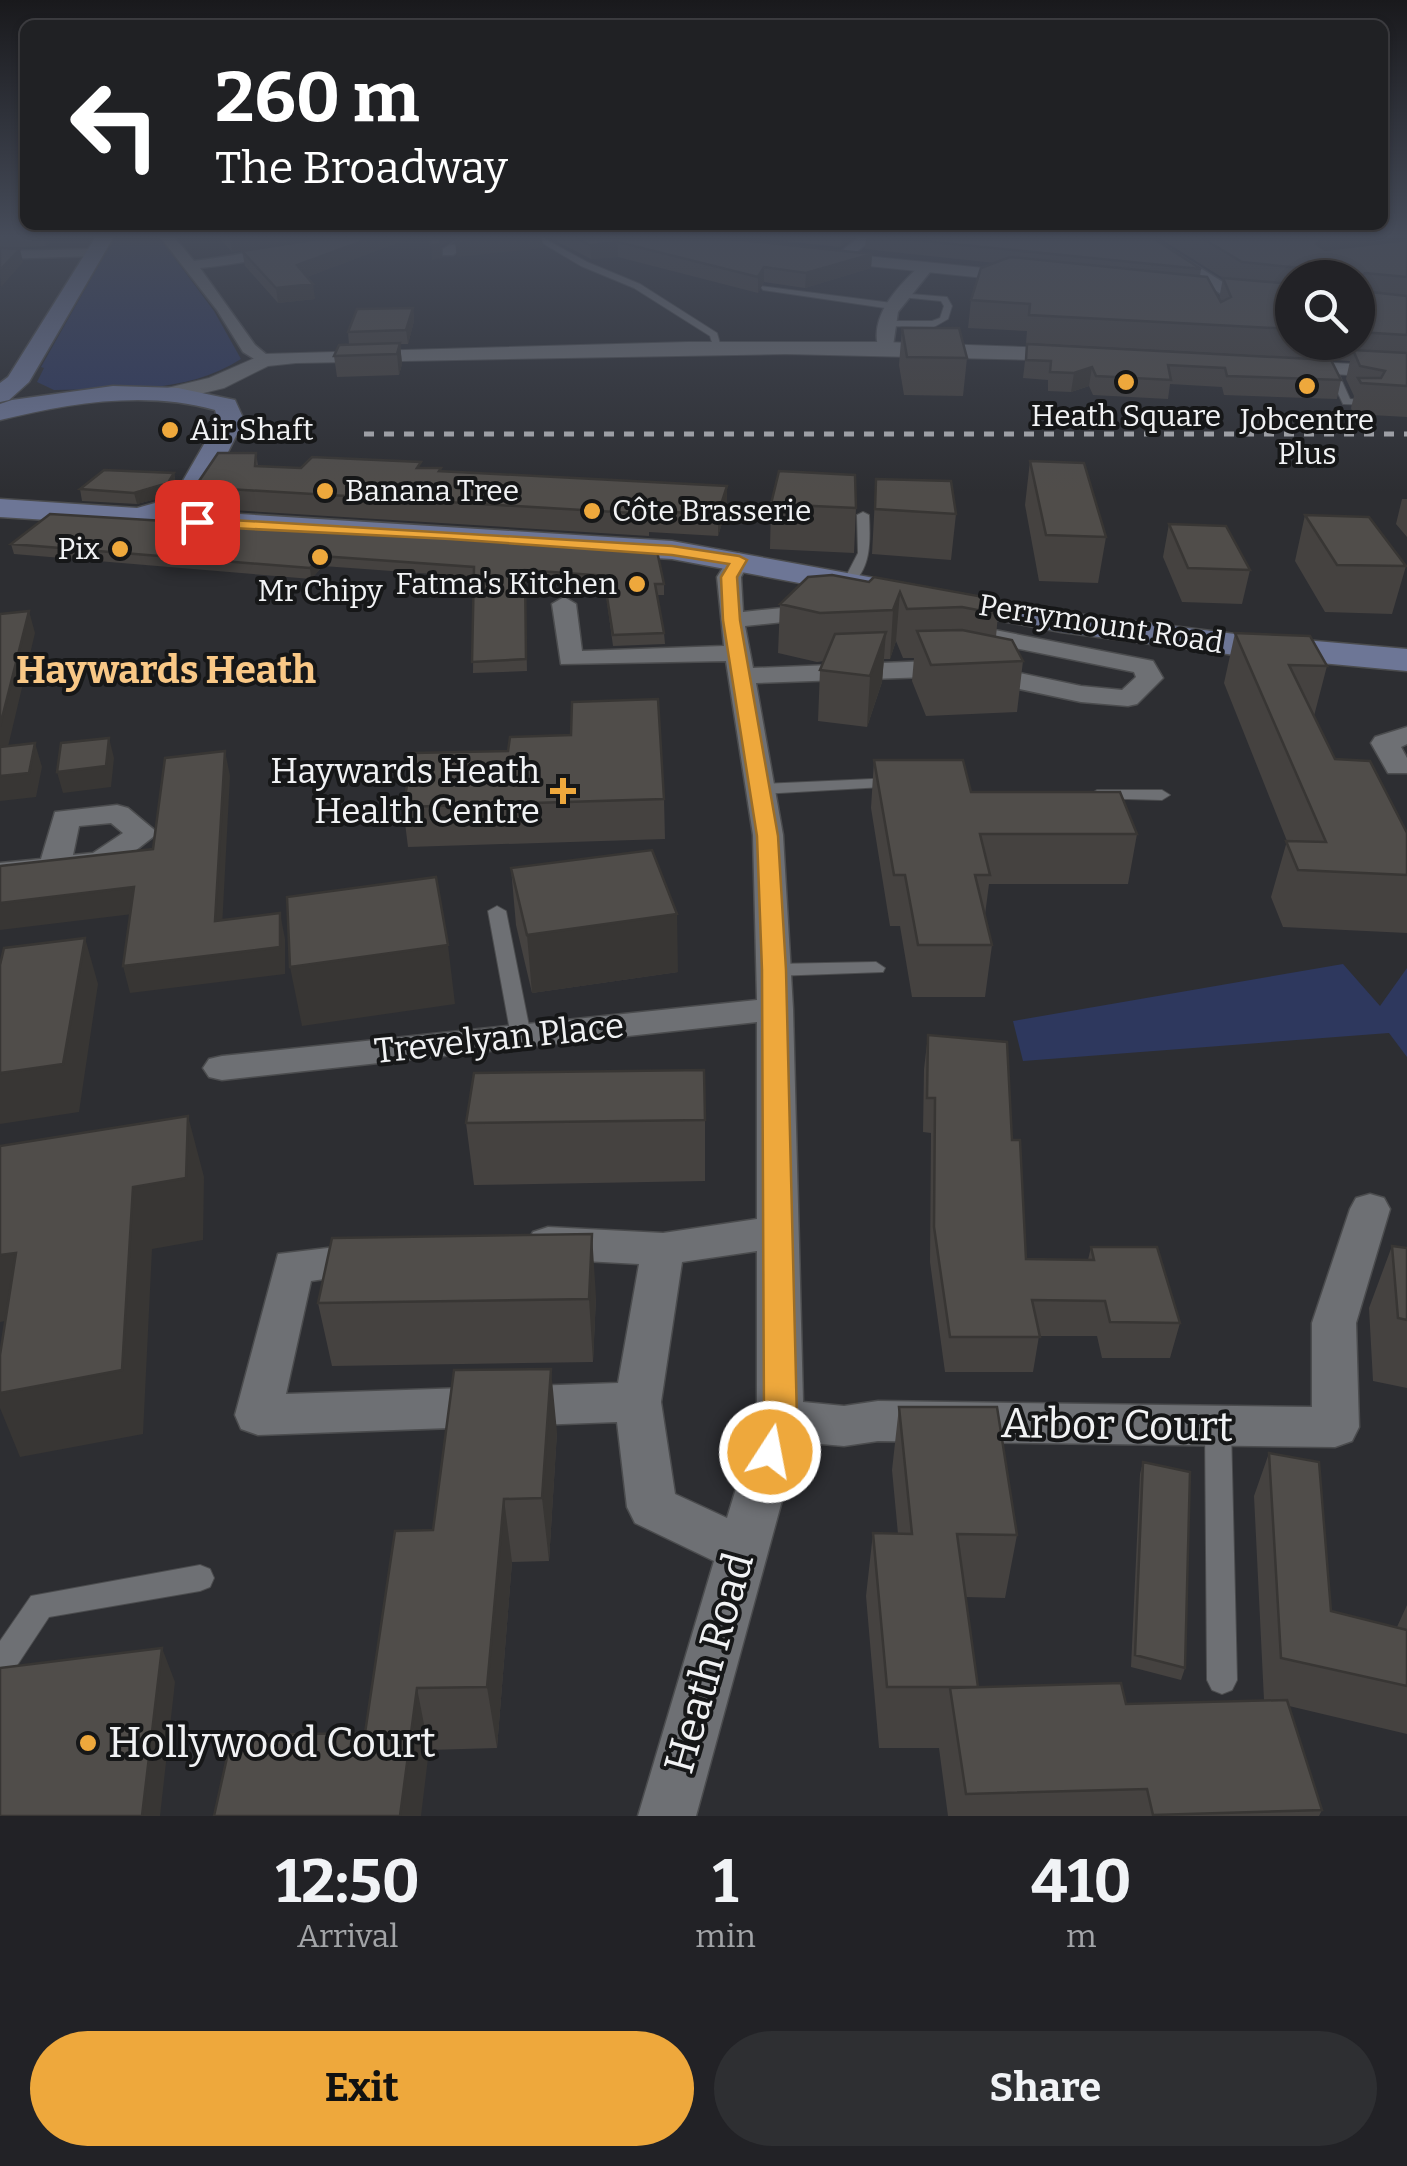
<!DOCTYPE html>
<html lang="en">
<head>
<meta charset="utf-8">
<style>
  :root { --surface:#222226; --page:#2e2f32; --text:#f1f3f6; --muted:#a2a4a7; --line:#3f3f43; --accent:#eea83c }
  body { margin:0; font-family:Bitter,serif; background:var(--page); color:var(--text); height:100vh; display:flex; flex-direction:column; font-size:38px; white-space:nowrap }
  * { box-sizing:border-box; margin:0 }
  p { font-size:32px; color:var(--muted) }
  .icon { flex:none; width:55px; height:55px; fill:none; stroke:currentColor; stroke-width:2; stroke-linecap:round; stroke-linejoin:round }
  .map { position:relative; height:1816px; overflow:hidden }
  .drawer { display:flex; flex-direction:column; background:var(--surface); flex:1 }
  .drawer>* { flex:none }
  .guide { position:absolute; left:20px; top:20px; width:1368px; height:210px; border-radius:15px; box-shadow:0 2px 8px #0004,0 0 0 2px var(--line); background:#202124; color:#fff; overflow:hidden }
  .controls { position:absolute; left:1275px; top:260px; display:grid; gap:20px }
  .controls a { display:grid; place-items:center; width:100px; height:100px; border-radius:50%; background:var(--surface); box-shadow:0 2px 8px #0004,0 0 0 2px var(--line); font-size:50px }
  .pin { position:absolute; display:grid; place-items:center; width:85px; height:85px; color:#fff; margin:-42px; border-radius:20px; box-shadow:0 5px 15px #0006 }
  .me { position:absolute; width:110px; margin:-55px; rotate:11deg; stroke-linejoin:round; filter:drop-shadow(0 0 8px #0008) }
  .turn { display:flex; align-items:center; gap:35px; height:210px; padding:0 30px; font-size:45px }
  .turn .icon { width:130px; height:130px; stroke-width:2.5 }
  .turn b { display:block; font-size:70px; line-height:85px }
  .eta { display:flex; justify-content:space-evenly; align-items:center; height:170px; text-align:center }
  .eta b { font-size:60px; font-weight:700; line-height:70px }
  .primary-button { display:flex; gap:20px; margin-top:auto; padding:20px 30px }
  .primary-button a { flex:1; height:115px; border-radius:60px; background:var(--accent); color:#111; font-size:40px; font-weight:700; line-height:115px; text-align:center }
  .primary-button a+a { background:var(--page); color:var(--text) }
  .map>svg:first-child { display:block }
</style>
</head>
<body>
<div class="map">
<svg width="1407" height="1816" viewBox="0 0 1407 1816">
  <rect width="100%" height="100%" fill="#2d2e32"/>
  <!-- green -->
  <path fill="#2e385e" d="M114,238L161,240L214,311L241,359C185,395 119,388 54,390L37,382L44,368L41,367Z
    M1343,964L1380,1006L1407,968V1057L1389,1033L1023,1061L1013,1021Z"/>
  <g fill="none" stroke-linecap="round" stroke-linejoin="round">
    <!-- service casing -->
    <g stroke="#4b4c4e" stroke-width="2">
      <path id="service" d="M534,238H543L587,262L640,284L717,333L721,347L714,349L710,336L634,288L581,266Z
        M760,286L892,303L896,306L892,309L763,290Z
        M898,293L947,297L952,306L948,319L934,327L882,326L885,321H932L940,318L944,306L941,301L901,297Z
        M1332,367L1337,370L1350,399L1374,401V405L1343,404L1327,370Z
        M863,512L869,515C870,540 872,570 849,586L843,582L858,553L857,515Z
        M894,778L902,783L900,786L761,794L753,789L761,784Z
        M1097,790H1162L1170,795L1162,800L1091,798L1089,795Z
        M497,906L506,911L531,1036L528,1040H514L511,1036L488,911Z
        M876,962L885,968L883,972L774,976L765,970L774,964Z
        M1218,1416L1227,1419L1231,1427L1237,1680L1232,1690L1222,1694L1212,1690L1207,1680L1205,1427L1209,1419Z
        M200,1565L210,1569L214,1578L210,1587L200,1591L49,1617L10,1676L0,1680V1641L31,1596Z"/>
    </g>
    <!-- minor casing -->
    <g stroke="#4b4c4e" stroke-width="3">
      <path id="minor" d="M161,238H175L194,261C253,254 311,237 371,238C354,248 336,244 317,248C278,256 240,264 200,268L255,345L273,360L264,365L243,352L217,310Z
        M461,238H477L453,255H443V249Z
        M858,238H873L845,262H835V256Z
        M1136,238H1152L1234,289L1237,298L1224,301L1221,294Z
        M100,249L102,252L95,256L0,259V251Z
        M922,264L934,267L898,312L893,346L879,350C868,316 899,285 922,264Z
        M739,553L750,560L741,577L743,612L822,604L834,611L822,618L745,626L753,668L957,660L1081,686L1122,690L1136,677L1134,672L960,637L957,632L960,627L969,625L1153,661L1163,678L1137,704L1128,706L1081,702L957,676L756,683L783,835L793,1009L803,1402L844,1406L878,1401L1312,1407V1323L1350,1209L1356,1198L1370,1194L1384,1198L1390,1209L1356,1323L1359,1427L1352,1441L1335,1447L878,1441L844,1446L798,1442L696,1816H638L714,1561L635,1523L627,1507L617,1422L258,1435L241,1429L235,1415L278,1254L369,1243L384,1248L390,1259L384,1270L311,1281L286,1394L618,1383L639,1264L548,1259L533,1254L527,1243L533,1232L548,1227L663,1233L757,1219V1022L222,1080L209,1077L203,1068L209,1059L222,1056L757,1000L753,835L726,661L561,664L552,604L564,597L576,604L582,651L724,646L717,577L731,555ZM757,1251V1420L727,1518L675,1494L661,1402L682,1262Z
        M1407,727V744L1401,747L1407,758V773H1388L1371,743L1375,737Z
        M117,805L128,808L158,833L112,869L0,881V863L41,859L55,812ZM111,823L123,833L93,853L73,855L79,826Z"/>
    </g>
    <!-- tertiary casing -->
    <g stroke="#4b4c4e" stroke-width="2">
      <path id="tertiary" d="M817,251L1033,273L1042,278L1033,283L811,260L808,256Z
        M688,342H884L1080,349L1090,355L1080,361L786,354L296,363L268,366L224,388L171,401L160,394L163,389L209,378L264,354Z
        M1282,360L1407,367V379L1275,370L1271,366Z"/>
    </g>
    <!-- secondary casing -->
    <g stroke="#4b4c4e" stroke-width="3">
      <path id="secondary" d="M95,238H113L29,382L9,400L0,402V383L8,377Z
        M113,386L178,388L235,400L244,420L211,486L192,511L672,541L1061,612L1235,634L1407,649V671L1235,655L1061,632L672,559L0,517V499L137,508L173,498L218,420L215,410C146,390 68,403 0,420V404L12,400Z"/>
    </g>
    <!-- service -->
    <use href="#service" fill="#6e7074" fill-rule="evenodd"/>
    <!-- minor -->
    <use href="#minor" fill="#6e7074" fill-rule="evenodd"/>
    <!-- tertiary -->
    <use href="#tertiary" fill="#6e7074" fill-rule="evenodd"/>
    <!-- secondary -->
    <use href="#secondary" fill="#6d7696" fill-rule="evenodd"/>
    <!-- rail -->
    <path stroke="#b7b8bb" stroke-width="5" stroke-dasharray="10 10" stroke-linecap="butt" d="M364,434H1407"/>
  </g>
  <!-- wall -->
  <path fill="#454240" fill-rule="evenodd" d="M0,238H55L46,246L0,248Z
    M220,238H317L232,252Z
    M325,238H410L307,277L315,299L278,303L245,266L242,251Z
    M550,238H721L872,254L871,268L805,288L764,282L758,293L618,257L591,259Z
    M754,238H852L841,247Z
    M866,238H1153L1201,269L1200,276L1219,299L1223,278L1161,239L1162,238H1377L1375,244L1407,240V417L1353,414L1351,408L1354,396L1346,379L1350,361L1332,360L1341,380L1337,399L1224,395L1222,387L1170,384L1168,399L1093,395L1089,386L1071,392L1048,391V380L1023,378L1027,344L1303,358L1026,343L1027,331L968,328L971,300L995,263L865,249ZM1292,278H1358V342H1292Z
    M413,308L414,321L408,344H400L402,364L399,375L337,377L334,356L349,345L348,332Z
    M902,328L967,358L963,396L904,395L899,365Z
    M256,453L258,466L301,468H422L441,472L727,486V507L718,536L649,532V536L199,508L195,487Z
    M1030,461L1106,537L1098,583L1039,581L1025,505Z
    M174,473L176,485L171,495L137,504L82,501L80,489Z
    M876,479L956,514L951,560L872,554Z
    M1402,499H1407V537L1396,524Z
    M771,504L856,508L854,553L770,549Z
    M1305,515L1406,566L1392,614L1325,612L1295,561Z
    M1169,524L1250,570L1242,604L1182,602L1163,557Z
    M11,544L657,551L664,584V595H657L664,633L665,644L613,646L605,587L525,581L527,671L473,673L474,577L323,566L311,579L14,554Z
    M832,575L998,614L996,637L1023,661L1017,712L926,716L912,681L914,658H903L896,641L890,659H884L882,682L867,727L818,721L820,670L824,661L817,662L778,653L780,604Z
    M1235,633L1327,666L1314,716L1335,759L1407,833V933L1283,927L1271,897L1287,841L1224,683Z
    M571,735L664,799L665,839L408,847L403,807L508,751Z
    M874,760L971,792L1137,834L1128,884H989L985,915L992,945L985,997H912L900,926H890L871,808Z
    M511,868L678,972L532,993L516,925Z
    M928,1035L1012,1140L1026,1259L1088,1260L1091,1247L1180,1323L1170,1358H1102L1097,1336H1039L1033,1372H945L930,1262L931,1133L923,1132L924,1069Z
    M705,1120V1181L474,1185L466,1123Z
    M1392,1246L1407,1248V1388L1373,1381L1369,1308Z
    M596,1297L593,1362L332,1366L318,1303Z
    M899,1407L1017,1535L1005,1598L965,1597L978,1687L1126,1704L1264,1700L1254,1496L1269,1453L1331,1611L1397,1627L1407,1605V1734L1289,1706L1322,1810L1319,1816H948L939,1748H879L866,1596L873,1533L898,1534L892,1470Z
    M557,1432L549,1561L512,1562L497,1748L429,1750L365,1733L433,1530Z
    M1143,1462L1185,1668L1181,1680L1131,1667L1140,1474Z"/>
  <!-- shaded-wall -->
  <path fill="#383634" d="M44,238H55L46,246Z
    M230,238H317L232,252Z
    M371,238H410L299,280L297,265Z
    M440,238H455L441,246L442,258L432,260L431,245Z
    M501,238H542L543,248L457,257L455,243Z
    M841,238H852L841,247Z
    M1323,238H1377L1373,254L1319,261L1316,244Z
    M618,242V257L591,259L590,245Z
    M20,249L23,262L1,287L0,270Z
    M872,254L871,268L805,288L806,273Z
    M764,267V282L758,293V277Z
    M313,284L315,299L278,303L276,288Z
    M413,308L414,321L408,344L406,330Z
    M400,343L402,364L399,375L397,354Z
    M1092,367L1089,386L1071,392L1074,373Z
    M174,473L176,485L171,495L137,504L134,493Z
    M727,486V507L718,536V514Z
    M321,556L323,566L311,579L310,568Z
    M900,592L896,641L890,659L893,610Z
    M29,611L35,633L2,772L0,766V726Z
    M886,632L882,682L867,727L870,676Z
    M109,738L114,758L111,787L63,793L57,772Z
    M35,743L42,767L36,797L0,801V776Z
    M225,751L230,776L221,947L215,921Z
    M134,887L141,913L0,930V903Z
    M280,913L285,939V974L130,993L123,966Z
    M677,914L678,972L532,993L527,935Z
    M85,938L98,984L79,1112L0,1124V1073Z
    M448,945L455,1004L302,1026L290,967Z
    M188,1116L204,1177L203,1240L152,1249L143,1434L20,1457L0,1408V1393L133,1187Z
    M592,1234L596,1297L593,1362L589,1299Z
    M16,1253L40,1315L0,1322V1255Z
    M551,1369L557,1432L549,1561L542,1498Z
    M504,1499L512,1562L497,1748L487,1687Z
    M162,1648L175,1682L160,1816H142Z
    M417,1688L429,1750L421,1816H400Z"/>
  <!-- building -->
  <path fill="#504d4a" stroke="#383634" stroke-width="2.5" d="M325,238H371L297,265L313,284L276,288L242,251Z
    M429,238H440L441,244L431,245Z
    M462,238H501L455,243Z
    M576,238H721L872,254L806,273L764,267L758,277L618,242L590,245Z
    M893,238H1153L1201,269Z
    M1202,238H1323L1316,244L1325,250L1407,240V277L1365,273L1360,277L1362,291L1407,296V335L1358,332V278H1300V268L1242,262Z
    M0,248L20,249L0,270Z
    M1010,257L1207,277L1221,302L1231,297L1223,278L1292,284V291H1287L1282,297L1285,302H1292V329L1029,315L1030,304L971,300L981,268Z
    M413,308L406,330L348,332L357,309Z
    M902,328H959L967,358L907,357Z
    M400,343L397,354L334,356L339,345Z
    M1027,344L1331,360L1341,380L1227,376L1225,368L1168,365L1171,380L1096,376L1092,367L1074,373L1050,372L1051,361L1026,360Z
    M1353,350L1407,353V386L1361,383L1358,378H1381L1385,371L1360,366Z
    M218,453H256L255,466L301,468L312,457L421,462L417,468H441L439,471L727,486L718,514L648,511L649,514L195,487Z
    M1030,461L1084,463L1106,537L1046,535Z
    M104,470L174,473L168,483L134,493L80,489Z
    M779,471L855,475L856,508L771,504Z
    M876,479L951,481L956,514L875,509Z
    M50,514L657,551L664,584H655L664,633L613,635L605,584L609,576L525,570L526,659L472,662L474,567L321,556L310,568L11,544Z
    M1305,515L1369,517L1406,566L1337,565Z
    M1169,524L1226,526L1250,570L1188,568Z
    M832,575L869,582L874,577L989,598L998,614L962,607L907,609L900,592L893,610L820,613L780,604L808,577Z
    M29,611L0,726V614Z
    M962,630L1012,640L1023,661L931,665L917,631Z
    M886,632L870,676L820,670L835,634Z
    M1235,633L1310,636L1327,666L1289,665L1335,759L1370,761L1407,833V875L1298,870L1286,841L1326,842Z
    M658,699L664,799L403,807L413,753L508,751L510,737L571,735L572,702Z
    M109,738L106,766L57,772L61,743Z
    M35,743L29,773L0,776V747Z
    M225,751L215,921L280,913V947L123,966L134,887L0,903V866L153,849L165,758Z
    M874,760H963L971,792H1120L1137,834H980L990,875H975L992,945H918L905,875H894Z
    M652,850L677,914L527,935L511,868Z
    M436,877L448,945L290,967L287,897Z
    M85,938L63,1064L0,1073V965L4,948Z
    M928,1035L1007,1042L1012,1140H1020L1026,1259L1094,1260L1091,1247H1157L1180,1323L1110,1322L1105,1301L1032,1300L1040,1337H950L934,1227L935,1098H927Z
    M704,1070L705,1120L466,1123L474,1073Z
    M188,1116L186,1178L133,1187L122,1370L0,1393V1355L16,1253L0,1255V1146Z
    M592,1234L589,1299L318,1303L332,1238Z
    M1392,1246L1407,1248V1320L1398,1318Z
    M551,1369L542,1498L504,1499L487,1687L417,1688L400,1816H214L232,1735L365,1733L395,1531L433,1530L454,1370Z
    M899,1407H997L1017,1535L957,1534L978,1687H887L873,1533L912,1534Z
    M1269,1453L1319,1462L1331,1611L1407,1630V1686L1281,1658Z
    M1143,1462L1190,1472L1185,1668L1135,1655Z
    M162,1648L142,1816H0V1668Z
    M1121,1683L1126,1704L1287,1700L1322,1810L1153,1815L1147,1789L966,1794L950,1688Z"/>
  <!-- sky -->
  <linearGradient id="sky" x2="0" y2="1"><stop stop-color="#19191c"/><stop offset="0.48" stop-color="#464c5a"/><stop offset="1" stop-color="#464c5a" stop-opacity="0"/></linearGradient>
  <rect width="1407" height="492" fill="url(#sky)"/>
  <!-- route -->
  <path fill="#eea83c" stroke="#9b6d27" stroke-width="2.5" d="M197,518L672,546L739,556L747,560L737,577L740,620L778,836L786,970L797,1420L782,1462L770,1466L758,1462L754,1452L764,1420L762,970L757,836L723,620L721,577L729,564L672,555L450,539L192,526L190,522Z"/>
  <!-- markers -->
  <g fill="#eea83c" stroke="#161718" stroke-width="4">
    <circle cx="1126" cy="382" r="10"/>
    <circle cx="1307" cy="386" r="10"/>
    <circle cx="170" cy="430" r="10"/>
    <circle cx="325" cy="491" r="10"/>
    <circle cx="592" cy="511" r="10"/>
    <circle cx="120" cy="549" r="10"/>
    <circle cx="320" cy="557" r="10"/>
    <circle cx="637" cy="584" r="10"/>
    <path d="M558 776h10v10h10v10h-10v10h-10v-10h-10v-10h10z"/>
    <circle cx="88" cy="1743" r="10"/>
  </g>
  <g text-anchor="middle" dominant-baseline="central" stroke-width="8" stroke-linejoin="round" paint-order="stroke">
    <!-- far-poi labels -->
    <g font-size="30" fill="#f1f2f4" stroke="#161718">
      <text x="1126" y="416">Heath Square</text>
      <text x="1307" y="420">Jobcentre<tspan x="1307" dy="34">Plus</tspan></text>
      <text x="190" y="430" text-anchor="start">Air Shaft</text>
      <text x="345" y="491" text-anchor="start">Banana Tree</text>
      <text x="612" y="511" text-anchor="start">Côte Brasserie</text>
      <text x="100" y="549" text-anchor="end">Pix</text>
      <text x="617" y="584" text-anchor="end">Fatma's Kitchen</text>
      <text x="320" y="591">Mr Chipy</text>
    </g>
    <!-- far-street labels -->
    <g font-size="30" fill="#f1f2f4" stroke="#161718">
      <text transform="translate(1101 624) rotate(9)">Perrymount Road</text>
    </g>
    <!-- poi labels -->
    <g font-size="35" fill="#f1f2f4" stroke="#161718" text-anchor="end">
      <text x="540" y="771">Haywards Heath<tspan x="540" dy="40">Health Centre</tspan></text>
    </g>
    <!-- street labels -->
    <g font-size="35" fill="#f1f2f4" stroke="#161718">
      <text transform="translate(499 1038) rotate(-6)">Trevelyan Place</text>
    </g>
    <!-- far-district labels -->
    <g font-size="38" font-weight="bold" fill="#f9c886" stroke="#161718">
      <text x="166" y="670">Haywards Heath</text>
    </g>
    <!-- near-street labels -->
    <g font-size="42" fill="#f1f2f4" stroke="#161718">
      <text transform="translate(1117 1425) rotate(1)">Arbor Court</text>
      <text transform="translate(709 1663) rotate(-74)">Heath Road</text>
    </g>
    <!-- near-poi labels -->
    <g font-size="42" fill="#f1f2f4" stroke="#161718" text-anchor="start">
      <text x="108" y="1743">Hollywood Court</text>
    </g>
  </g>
</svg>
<div class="controls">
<a><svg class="icon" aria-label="search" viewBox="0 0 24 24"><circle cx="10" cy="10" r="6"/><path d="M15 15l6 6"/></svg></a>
</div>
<div class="pin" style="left:197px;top:522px;background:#d93025"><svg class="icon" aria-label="arrive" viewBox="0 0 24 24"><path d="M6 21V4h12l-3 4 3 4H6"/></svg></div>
<svg class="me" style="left:770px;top:1452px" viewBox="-20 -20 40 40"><circle r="17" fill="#eea83c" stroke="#fff" stroke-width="3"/><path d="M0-11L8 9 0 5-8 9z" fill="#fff"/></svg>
<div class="guide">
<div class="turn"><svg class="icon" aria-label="left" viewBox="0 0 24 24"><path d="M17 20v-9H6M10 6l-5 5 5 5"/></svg><div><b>260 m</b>The Broadway</div></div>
</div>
</div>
<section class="drawer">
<div class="eta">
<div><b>12:50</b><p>Arrival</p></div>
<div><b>1</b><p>min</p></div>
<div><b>410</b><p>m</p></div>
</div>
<div class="primary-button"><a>Exit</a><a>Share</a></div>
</section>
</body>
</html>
